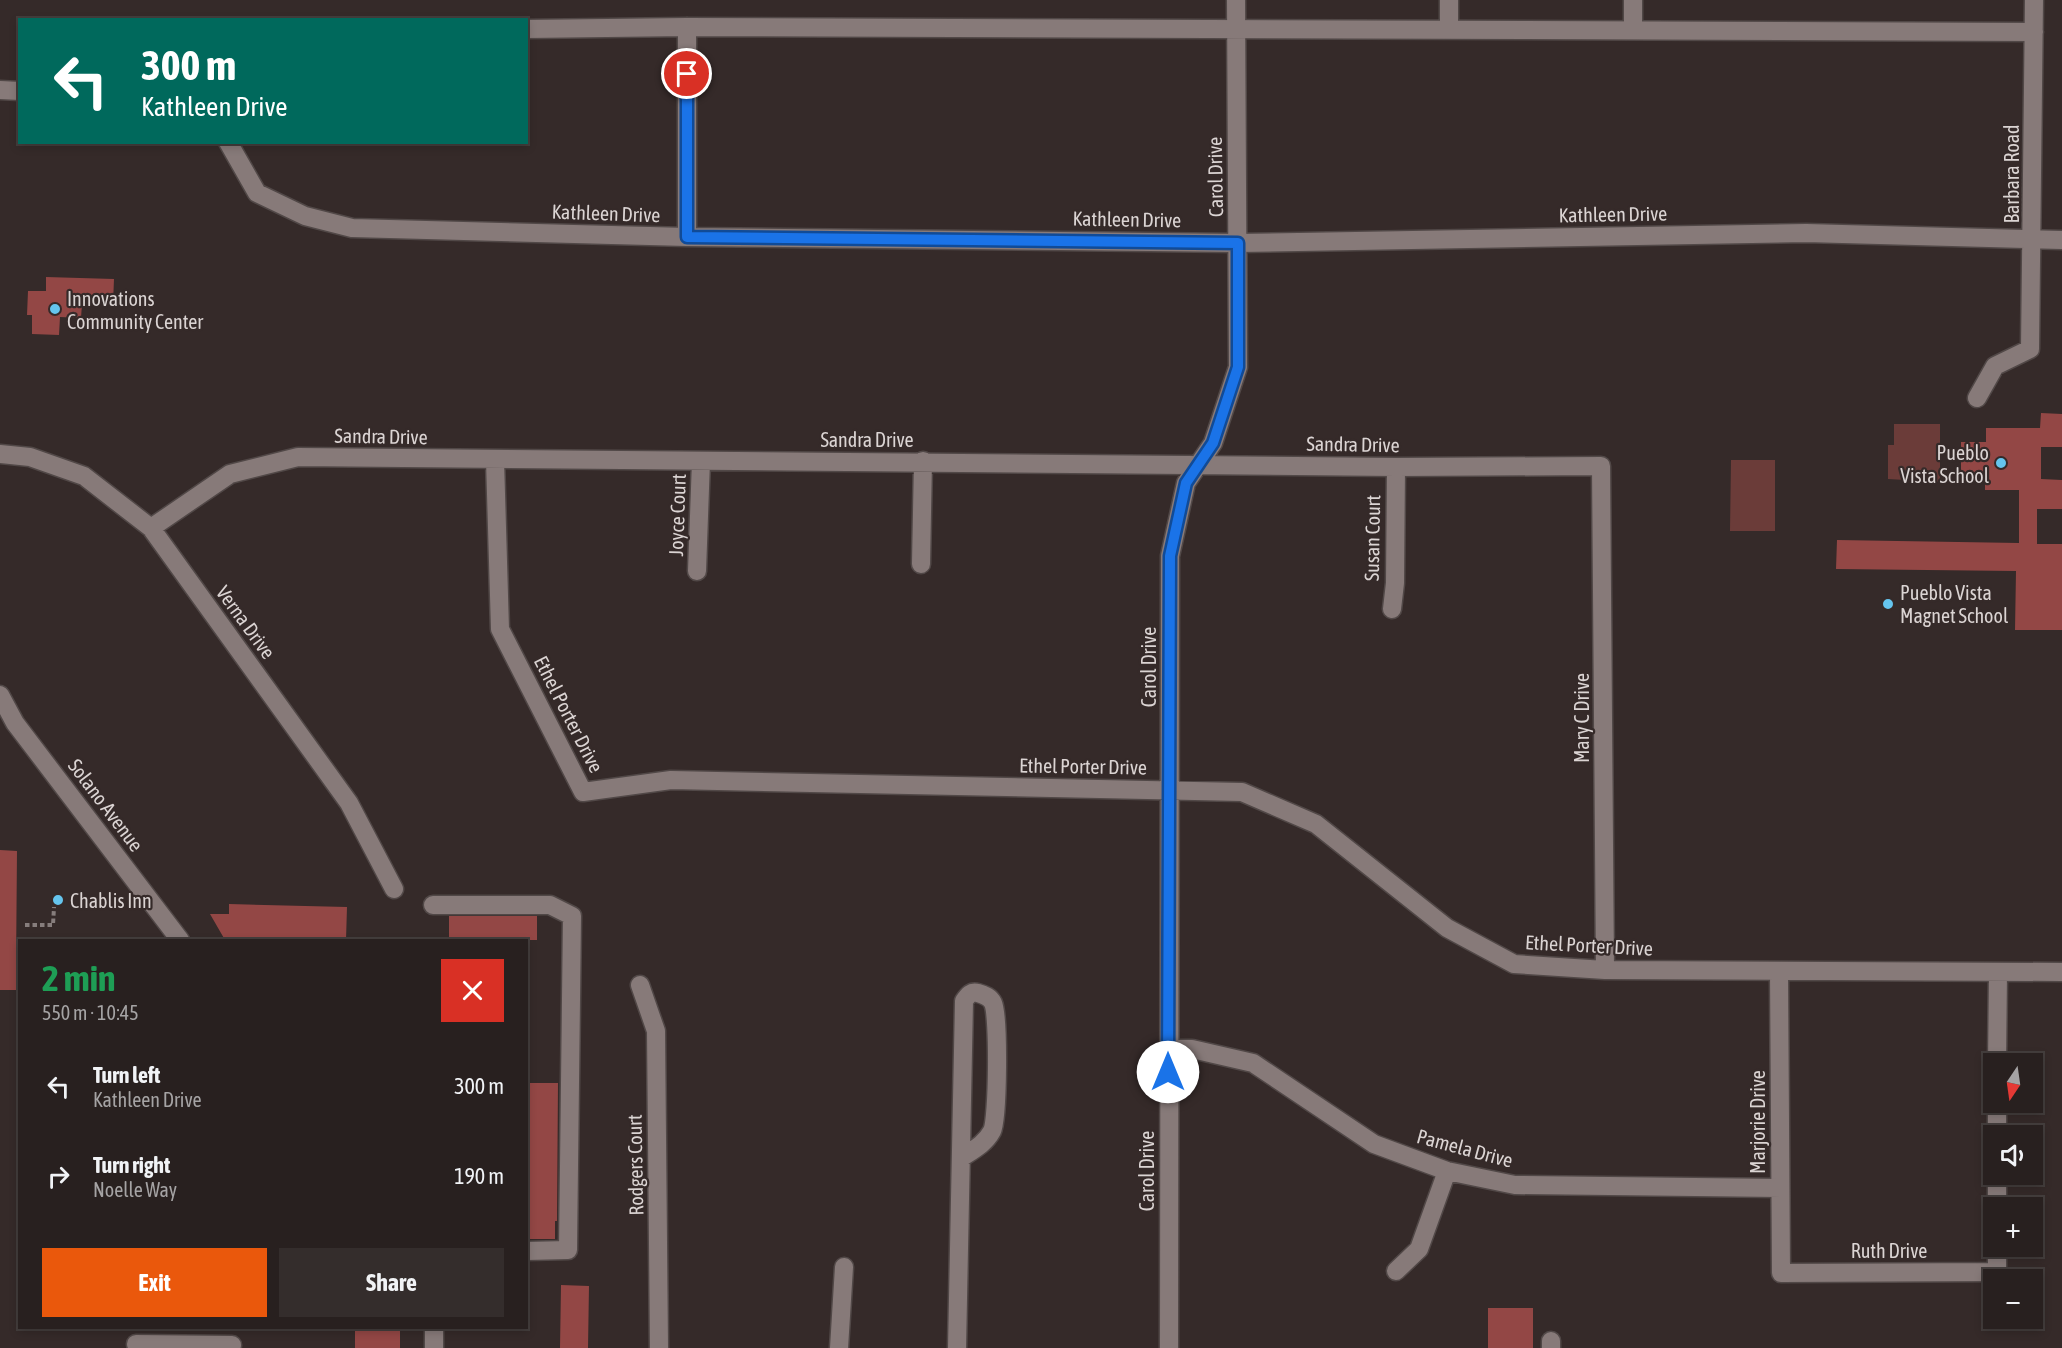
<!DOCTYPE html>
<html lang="en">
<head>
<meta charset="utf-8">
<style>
  :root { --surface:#28201f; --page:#342d2c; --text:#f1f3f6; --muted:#a5a3a4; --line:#443e3d; --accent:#ea580c }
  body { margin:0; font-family:"Asap Condensed",sans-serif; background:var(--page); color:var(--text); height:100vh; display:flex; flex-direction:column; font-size:22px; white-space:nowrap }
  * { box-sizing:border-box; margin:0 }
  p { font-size:20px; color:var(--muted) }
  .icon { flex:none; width:33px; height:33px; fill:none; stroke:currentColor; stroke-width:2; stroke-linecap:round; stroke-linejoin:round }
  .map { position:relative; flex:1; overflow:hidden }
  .sheet { position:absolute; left:18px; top:939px; width:510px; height:390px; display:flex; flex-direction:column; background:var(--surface); border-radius:0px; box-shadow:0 3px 9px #0003,0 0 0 2px var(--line) }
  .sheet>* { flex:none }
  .guide { position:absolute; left:18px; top:18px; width:510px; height:126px; border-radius:0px; box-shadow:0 3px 9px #0003,0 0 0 2px var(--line); background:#00695c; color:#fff; overflow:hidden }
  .needle { width:39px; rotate:193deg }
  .controls { position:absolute; left:1983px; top:1053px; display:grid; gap:12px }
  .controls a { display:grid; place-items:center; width:60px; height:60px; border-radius:0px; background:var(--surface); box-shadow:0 3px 9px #0003,0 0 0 2px var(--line); font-size:30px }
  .pin { position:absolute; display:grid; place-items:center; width:51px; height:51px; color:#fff; margin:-26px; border:3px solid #fff; border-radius:50%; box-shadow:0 2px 6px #0007 }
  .me { position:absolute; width:66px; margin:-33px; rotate:0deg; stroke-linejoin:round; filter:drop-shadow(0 0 4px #0008) }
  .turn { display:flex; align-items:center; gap:21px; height:126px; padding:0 24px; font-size:27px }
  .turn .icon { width:78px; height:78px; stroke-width:2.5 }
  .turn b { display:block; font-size:42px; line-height:51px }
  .round { display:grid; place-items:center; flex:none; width:63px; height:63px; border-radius:0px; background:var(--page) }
  .headline { display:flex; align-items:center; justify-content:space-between; height:102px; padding:0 24px }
  h1 { font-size:36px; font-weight:700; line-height:45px; color:#1e9e55 }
  .cta { display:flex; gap:12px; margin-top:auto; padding:12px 24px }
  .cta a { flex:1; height:69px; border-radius:0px; background:var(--accent); color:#fff; font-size:24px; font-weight:700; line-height:69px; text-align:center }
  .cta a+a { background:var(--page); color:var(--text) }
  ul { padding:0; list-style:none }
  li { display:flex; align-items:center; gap:18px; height:90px; padding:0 24px }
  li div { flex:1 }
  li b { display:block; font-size:22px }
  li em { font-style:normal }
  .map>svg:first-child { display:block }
</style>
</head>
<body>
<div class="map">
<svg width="2062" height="1348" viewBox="0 0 2062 1348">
  <rect width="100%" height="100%" fill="#352a29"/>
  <!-- green -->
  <path fill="#6b3c39" d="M1894,424H1940V482L1888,479V445H1894Z
    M1731,460H1775V531H1730Z"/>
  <!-- building -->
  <path fill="#934745" d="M46,277L114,279L113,304H82L81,318L60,317L59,335L32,334V315H27L28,291H46Z
    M2041,413L2062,414V447H2041V479L2062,480V509H2037V544H2062V630H2015L2016,571L1836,569L1837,540L2019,543V490H1985V481H1961V442H1986V428H2040Z
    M0,850L17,851L16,968H20V990H0Z
    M229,904L347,907L346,940H225L210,914H229Z
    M449,916H537V940H449Z
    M526,1083H558L557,1221H555V1239H526Z
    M561,1285L589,1286L588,1348H560Z
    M1488,1308H1533V1348H1488Z
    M355,1328H400V1348H355Z"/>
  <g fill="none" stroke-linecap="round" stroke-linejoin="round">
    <!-- minor casing -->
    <g stroke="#514847" stroke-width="21">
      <path id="minor" d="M526,29L687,27L2034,32
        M1633,29V0
        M1449,30V0
        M0,90L20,91
        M228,142L257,193L305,216L352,228L687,237L1238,243L1806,233L2062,240
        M687,237V27
        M1977,398L1995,366L2030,349L2034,0
        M0,454L30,457L84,476L151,528L349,803L394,889
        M495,460L500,629L583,792L671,780L1242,792L1316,824L1447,928L1514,964L1605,970L2062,972
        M151,528L230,474L298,457L1396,467L1601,466L1605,970
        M921,564L923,461
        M697,571L701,461
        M1392,609L1395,583L1396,467
        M0,695L15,723L180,940
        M433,905H550L572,916L568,1250L526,1251
        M1779,972L1781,1273L1997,1272V1246
        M640,985L656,1031L659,1348
        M1168,1049H1192L1253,1063L1374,1144L1447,1171L1515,1185L1780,1188
        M1997,1064L1998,972
        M1997,1136V1102
        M1997,1208V1174
        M1396,1271L1419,1249L1447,1171
        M136,1344L232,1345
        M434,1348V1328
        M839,1348L844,1267
        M957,1348L964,1001C968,995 971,991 978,993C985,995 990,997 993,1003C999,1016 998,1119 992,1131C985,1144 973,1150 961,1158
        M1169,1348L1170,556L1186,483L1213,443L1238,367L1236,0
        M1551,1348V1341"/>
    </g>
    <!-- path -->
    <path stroke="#867d7c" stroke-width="4" stroke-dasharray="4.5 3" stroke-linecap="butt" d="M25,925H53L54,907"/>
    <!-- minor -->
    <use href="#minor" stroke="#877a79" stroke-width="18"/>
  </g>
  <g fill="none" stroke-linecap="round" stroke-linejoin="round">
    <!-- route casing -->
    <g stroke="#114b97" stroke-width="15">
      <path id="route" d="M687,74V237L1238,243V367L1213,443L1186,483L1170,556L1168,1072"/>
    </g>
    <!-- route -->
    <use href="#route" stroke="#1a73e8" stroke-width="10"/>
  </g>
  <!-- markers -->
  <g fill="#65c5ee" stroke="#352a29" stroke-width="2">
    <circle cx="55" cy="309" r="6"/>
    <circle cx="2001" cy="463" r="6"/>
    <circle cx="1888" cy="604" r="6"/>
    <circle cx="58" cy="900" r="6"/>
  </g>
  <g text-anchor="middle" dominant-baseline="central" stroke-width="4.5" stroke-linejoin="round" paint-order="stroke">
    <!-- street labels -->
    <g font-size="20" fill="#dbd4d3" stroke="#352a29">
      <text transform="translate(2011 174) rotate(-90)">Barbara Road</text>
      <text transform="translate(1215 177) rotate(-91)">Carol Drive</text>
      <text transform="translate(606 213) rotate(2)">Kathleen Drive</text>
      <text transform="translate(1613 214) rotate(-1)">Kathleen Drive</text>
      <text transform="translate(1127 219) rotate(1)">Kathleen Drive</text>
      <text transform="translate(381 436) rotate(1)">Sandra Drive</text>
      <text x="867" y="439">Sandra Drive</text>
      <text transform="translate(1353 444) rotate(1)">Sandra Drive</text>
      <text transform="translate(677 515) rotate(-88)">Joyce Court</text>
      <text transform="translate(1372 538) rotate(-89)">Susan Court</text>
      <text transform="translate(246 622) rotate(54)">Verna Drive</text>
      <text transform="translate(1148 667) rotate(-90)">Carol Drive</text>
      <text transform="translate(569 714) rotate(63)">Ethel Porter Drive</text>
      <text transform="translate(1581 718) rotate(-90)">Mary C Drive</text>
      <text transform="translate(1083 766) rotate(1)">Ethel Porter Drive</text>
      <text transform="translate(106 805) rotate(53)">Solano Avenue</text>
      <text transform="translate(1589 945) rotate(3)">Ethel Porter Drive</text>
      <text transform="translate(1757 1122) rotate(-90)">Marjorie Drive</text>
      <text transform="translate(1465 1148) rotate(15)">Pamela Drive</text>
      <text transform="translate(635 1165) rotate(-91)">Rodgers Court</text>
      <text transform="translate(1146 1171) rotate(-90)">Carol Drive</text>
      <text x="1889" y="1250">Ruth Drive</text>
    </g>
    <!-- poi labels -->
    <g font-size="20" fill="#dbd4d3" stroke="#352a29" text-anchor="start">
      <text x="67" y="298">Innovations<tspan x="67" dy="23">Community Center</tspan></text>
      <text x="1989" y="452" text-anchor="end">Pueblo<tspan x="1989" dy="23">Vista School</tspan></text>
      <text x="1900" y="592">Pueblo Vista<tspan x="1900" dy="23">Magnet School</tspan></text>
      <text x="70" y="900">Chablis Inn</text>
    </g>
  </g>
</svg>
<div class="controls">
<a><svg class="needle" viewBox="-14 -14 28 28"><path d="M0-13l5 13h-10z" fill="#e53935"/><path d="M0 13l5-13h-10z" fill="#a5a3a4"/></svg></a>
<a><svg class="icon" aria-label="sound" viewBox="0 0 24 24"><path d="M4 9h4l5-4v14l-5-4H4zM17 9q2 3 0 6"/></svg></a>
<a>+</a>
<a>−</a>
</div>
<div class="pin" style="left:687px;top:74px;background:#d93025"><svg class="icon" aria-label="arrive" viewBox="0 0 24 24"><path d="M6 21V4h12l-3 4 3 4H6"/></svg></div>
<svg class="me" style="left:1168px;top:1072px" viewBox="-20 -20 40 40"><circle r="19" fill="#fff"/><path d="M0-13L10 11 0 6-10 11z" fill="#1a73e8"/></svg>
<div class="guide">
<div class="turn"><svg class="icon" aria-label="left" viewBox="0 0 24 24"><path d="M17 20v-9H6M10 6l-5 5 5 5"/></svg><div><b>300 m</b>Kathleen Drive</div></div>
</div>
<section class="sheet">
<div class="headline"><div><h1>2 min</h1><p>550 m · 10:45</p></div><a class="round" style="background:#d93025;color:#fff"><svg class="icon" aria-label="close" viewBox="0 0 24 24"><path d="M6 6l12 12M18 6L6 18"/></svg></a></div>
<ul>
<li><svg class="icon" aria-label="left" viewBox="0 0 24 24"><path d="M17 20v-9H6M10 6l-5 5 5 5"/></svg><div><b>Turn left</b><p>Kathleen Drive</p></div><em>300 m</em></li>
<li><svg class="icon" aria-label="right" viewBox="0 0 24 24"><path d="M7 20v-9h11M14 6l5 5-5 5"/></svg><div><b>Turn right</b><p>Noelle Way</p></div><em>190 m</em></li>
</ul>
<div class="cta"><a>Exit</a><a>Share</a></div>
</section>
</div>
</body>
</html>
